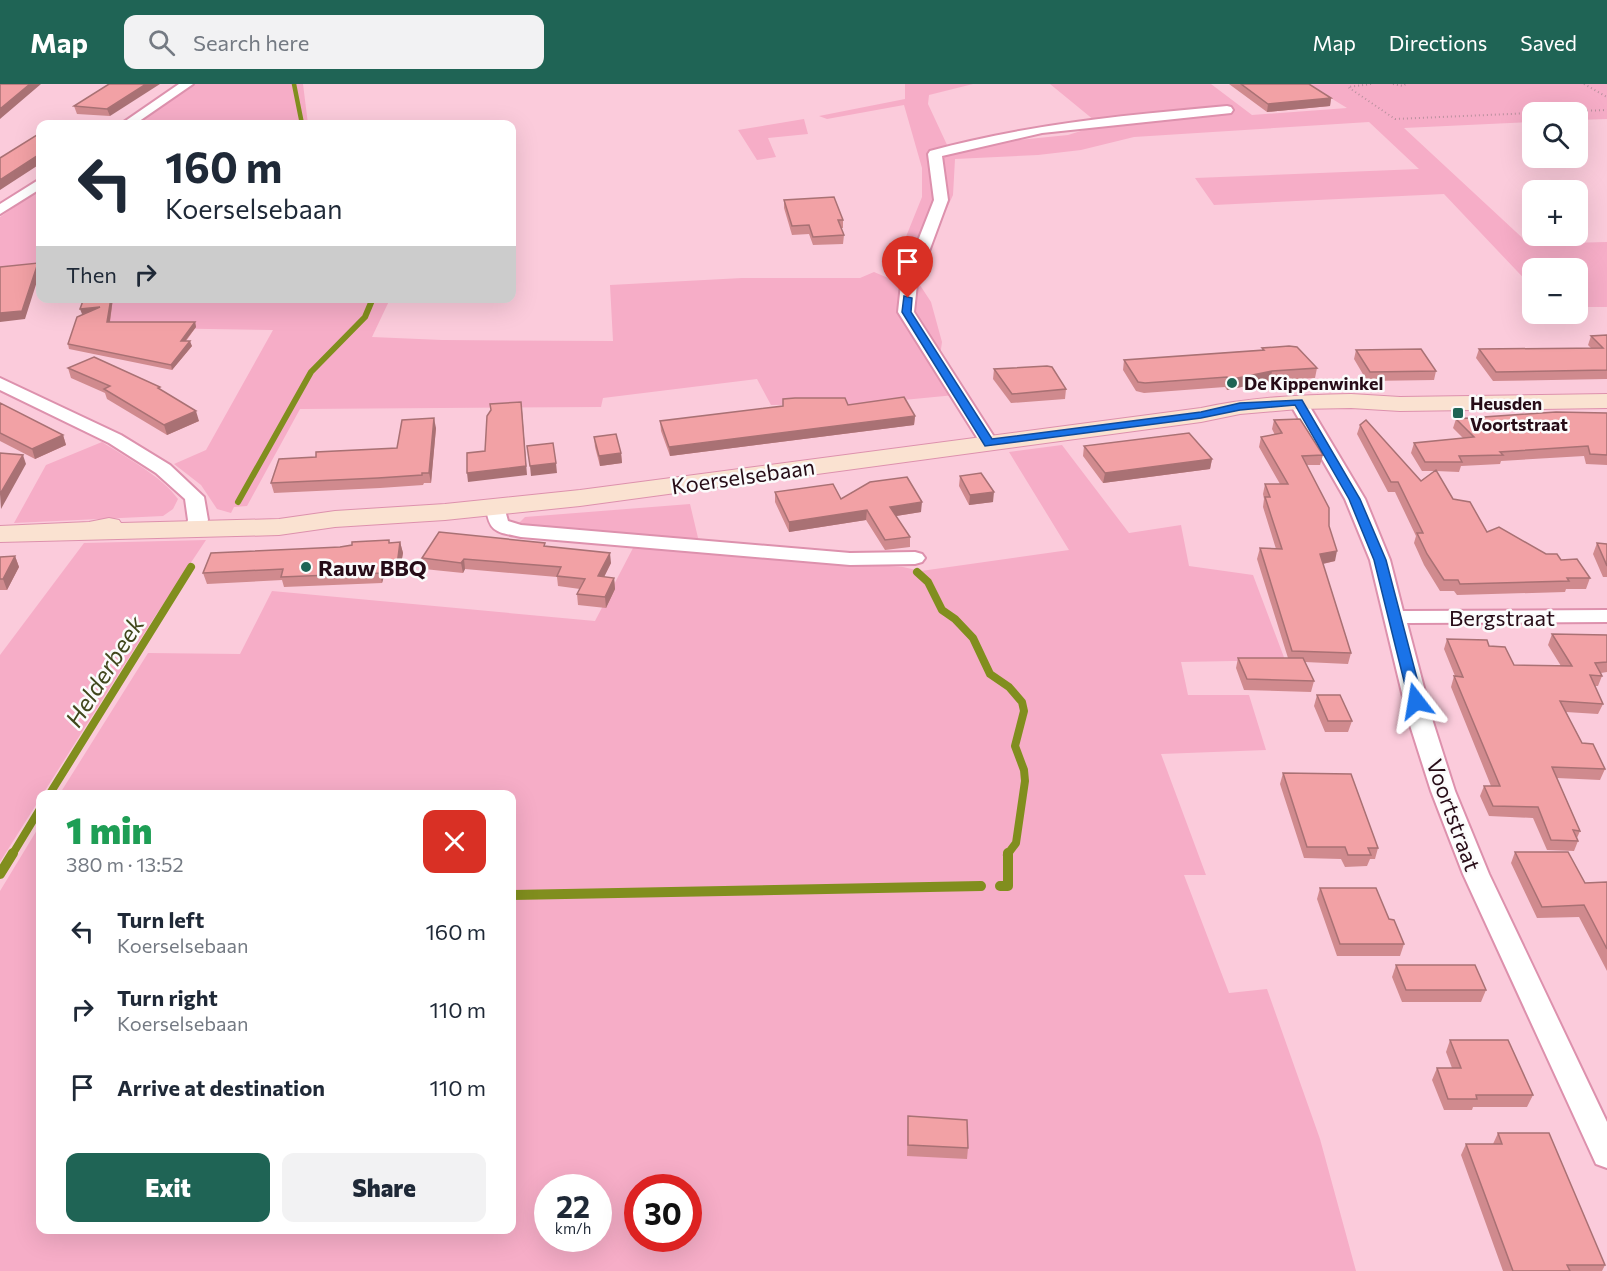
<!DOCTYPE html>
<html lang="en">
<head>
<meta charset="utf-8">
<style>
  :root { --surface:#fff; --page:#f2f2f3; --text:#1f2937; --muted:#747a83; --accent:#1f6455 }
  body { margin:0; font-family:Commissioner,sans-serif; background:var(--page); color:var(--text); height:100vh; display:flex; flex-direction:column; font-size:22px; white-space:nowrap }
  * { box-sizing:border-box; margin:0 }
  p { font-size:20px; color:var(--muted) }
  .icon { flex:none; width:33px; height:33px; fill:none; stroke:currentColor; stroke-width:2; stroke-linecap:round; stroke-linejoin:round }
  .map { position:relative; flex:1; overflow:hidden }
  .side { position:absolute; left:36px; top:706px; width:480px; height:444px; display:flex; flex-direction:column; background:var(--surface); border-radius:12px; box-shadow:0 6px 24px #0002 }
  .side>* { flex:none }
  .guide { position:absolute; left:36px; top:36px; width:480px; height:183px; border-radius:12px; box-shadow:0 6px 24px #0002; background:#fff; color:var(--text); overflow:hidden }
  .tools { position:absolute; left:1522px; top:18px; display:grid; gap:12px }
  .tools a { display:grid; place-items:center; width:66px; height:66px; border-radius:12px; background:var(--surface); box-shadow:0 6px 24px #0002; font-size:30px }
  .speed { position:absolute; left:534px; top:1090px; display:flex; gap:12px; font-size:30px; font-weight:700; text-align:center }
  .speed>* { display:grid; place-content:center; width:78px; height:78px; border-radius:50%; background:var(--surface); box-shadow:0 6px 24px #0002; line-height:1 }
  .speed small { font-size:15px; font-weight:400 }
  .speed .limit { border:9px solid #d22; background:#fff; color:#111 }
  .pin { position:absolute; display:grid; place-items:center; width:51px; height:51px; color:#fff; margin:-62px -26px; border-radius:50% 50% 50% 0; rotate:-45deg; box-shadow:0 0 6px #0007 }
  .pin .icon { rotate:45deg }
  .me { position:absolute; width:66px; margin:-33px; rotate:346deg; stroke-linejoin:round; filter:drop-shadow(0 0 4px #0008) }
  .turn { display:flex; align-items:center; gap:21px; height:126px; padding:0 30px; font-size:27px }
  .turn .icon { width:78px; height:78px; stroke-width:2.5 }
  .turn b { display:block; font-size:42px; line-height:51px }
  .then { display:flex; align-items:center; height:57px; padding:0 30px; background:#0003; gap:12px; font-size:22px }
  .round { display:grid; place-items:center; flex:none; width:63px; height:63px; border-radius:12px; background:var(--page) }
  .head { display:flex; align-items:center; justify-content:space-between; height:102px; padding:0 30px }
  h1 { font-size:36px; font-weight:800; line-height:45px; color:#1e9e55 }
  .primary-button { display:flex; gap:12px; margin-top:auto; padding:12px 30px }
  .primary-button a { flex:1; height:69px; border-radius:12px; background:var(--accent); color:#fff; font-size:24px; font-weight:800; line-height:69px; text-align:center }
  .primary-button a+a { background:var(--page); color:var(--text) }
  ul { padding:0; list-style:none }
  li { display:flex; align-items:center; gap:18px; height:78px; padding:0 30px }
  li div { flex:1 }
  li b { display:block; font-size:22px }
  li em { font-style:normal }
  header { display:flex; align-items:center; gap:36px; box-sizing:border-box; height:84px; padding:0 30px; background:var(--accent); color:#fff }
  header strong { font-size:28px }
  nav { display:flex; gap:33px; margin-inline-start:auto; font-size:21px }
  .search { width:420px; height:54px; background:var(--page); display:flex; align-items:center; gap:15px; box-sizing:border-box; padding:0 21px; border-radius:12px; color:var(--muted); font-size:22px }
  .map>svg:first-child { display:block }
</style>
</head>
<body>
<header>
<strong>Map</strong>
<div class="search"><svg class="icon" aria-label="search" viewBox="0 0 24 24"><circle cx="10" cy="10" r="6"/><path d="M15 15l6 6"/></svg>Search here</div>
<nav><a>Map</a><a>Directions</a><a>Saved</a></nav>
</header>
<div class="map">
<svg width="1607" height="1187" viewBox="0 0 1607 1187">
  <rect width="100%" height="100%" fill="#fbcbdb"/>
  <!-- green -->
  <path fill="#f6adc7" fill-rule="evenodd" d="M195,0H303L308,40H136Z
    M905,0H973L929,11L928,20L948,63L1068,51L1100,41L1050,0H1211L1252,31L1347,24L1308,0H1607V35L1578,36V28H1533V38L1404,44L1529,160L1607,158V223H1578V184H1533V204L1444,110L1214,121L1195,94L1419,85L1369,38L1134,53L1081,66L1038,71L955,75L953,111L925,172L899,170L922,113V84L904,21L827,35L819,32L905,15Z
    M804,35L808,50L768,54L776,73L757,76L738,46Z
    M40,105V184L0,188V133Z
    M874,188L912,204L916,195L931,218L942,258L940,272L955,311L862,320L771,321L757,295L603,314L601,323L300,325L247,422L234,423L231,429L217,425L201,401L174,380L206,366L273,246L148,244L72,259L114,214L390,215L372,253L442,256L613,257L610,201L742,194H860Z
    M102,358C124,372 163,393 178,415L173,425L163,432L14,439L46,381Z
    M1062,361L1129,449L1181,441L1189,482L1253,491L1285,576L1181,578L1188,611H1249L1266,666L1161,670L1206,791H1184L1229,909L1267,905L1320,1055L1356,1187H0V807L40,741V1146H512V711H59L148,569L240,570L272,507L595,537L633,464L903,483L921,487L1069,466L1009,368ZM548,1104H598V1155H548ZM638,1104H688V1155H638Z
    M690,420L699,458L527,444L517,441L525,433Z
    M206,456L152,537L0,778V571L84,459Z"/>
  <g fill="none" stroke-linecap="round" stroke-linejoin="round">
    <!-- stream-far3 -->
    <path stroke="#818e1e" stroke-width="4.5" d="M294,0L302,40"/>
    <!-- stream-far2 -->
    <path stroke="#818e1e" stroke-width="6" d="M238,418L311,288L365,233L373,214"/>
    <!-- stream-far1 -->
    <path stroke="#818e1e" stroke-width="8" d="M917,488L928,498L942,526L955,535L973,554L990,590L1009,603L1022,618L1024,627L1015,662L1024,686L1025,697L1016,759L1007,771
      M49,711L191,483
      M12,771L40,725"/>
    <!-- stream -->
    <path stroke="#818e1e" stroke-width="10" d="M0,790L13,769
      M1000,802H1008V769
      M512,811L981,802"/>
    <!-- street casing -->
    <g stroke="#dd91ad" stroke-width="4">
      <path id="street" d="M179,0H193L135,40H121Z
        M1227,22L1231,23L1233,26L1231,29L1042,49L942,72L948,116L917,200L914,228L998,359L995,363H983L898,228L901,200L934,116L928,70L930,67C1028,40 1127,31 1227,22Z
        M40,95V105L0,130V120Z
        M0,294L121,351L170,381L204,413L208,436L201,450H187L184,446L188,436L185,415L156,389L109,359L0,306Z
        M1298,313L1304,314L1307,318L1365,415L1390,476L1403,527L1607,526V538L1407,539L1433,638L1455,707L1489,790L1607,1038V1084L1596,1080L1463,790L1431,707L1409,638L1370,476L1345,415L1289,318L1292,314Z
        M496,417L503,419L508,437L521,441L850,469L915,468L922,470L925,474L922,478L915,480L850,481L521,453C497,448 489,449 486,423L489,419Z"/>
    </g>
    <!-- secondary casing -->
    <g stroke="#dd91ad" stroke-width="2">
      <path id="secondary" d="M1351,310L1400,313L1607,310V324L1400,327L1351,324L1298,325L1240,330L1201,338L580,422L445,436L335,443L279,451L0,458V442L89,438L109,434L119,436L121,439L279,435L335,427L445,420L580,406L1201,324C1251,313 1300,311 1351,310Z"/>
    </g>
    <!-- path -->
    <path stroke="#b9909e" stroke-width="2" stroke-dasharray="1 3" stroke-linecap="butt" d="M1371,0L1348,3L1395,35L1533,29
      M1393,0L1403,2L1406,0
      M1584,0L1607,13
      M1555,28L1607,26"/>
    <!-- street -->
    <use href="#street" fill="#fff" fill-rule="evenodd"/>
    <!-- secondary -->
    <use href="#secondary" fill="#fae2d1" fill-rule="evenodd"/>
  </g>
  <!-- wall -->
  <path fill="#d08a8e" d="M109,0L110,32L77,30L74,22Z
    M1229,0H1309L1331,14L1330,22L1267,28Z
    M784,116L843,136V144H841L844,151L843,160L813,161L809,150L792,151L784,124Z
    M113,214L110,238H195L196,243L186,257L192,262L172,286L69,265L68,260L86,229L82,230Z
    M1607,251V295L1493,297L1476,274L1479,265L1591,264L1588,261L1591,252Z
    M1262,264L1317,284L1315,294L1270,297L1227,306L1225,303L1144,309L1136,307L1123,286L1124,276L1262,266Z
    M1356,266L1436,287L1434,296L1367,297L1354,275Z
    M68,284L161,306L199,337L167,351L107,315L105,309L71,294Z
    M994,285L1066,305L1065,315L1011,319L993,295Z
    M0,319L63,351L66,361L35,375L0,357Z
    M848,321L915,332L914,341L670,372L661,347L660,337Z
    M1607,329V381L1586,380L1584,372L1501,377L1500,380L1461,382L1459,388L1436,387L1453,415L1487,448L1561,476L1590,494L1586,505H1566L1565,508L1457,511L1454,507H1440L1424,481L1414,459L1416,452L1395,408H1388L1357,350L1360,341L1421,397L1434,387H1422L1411,369L1414,359L1463,354L1453,344L1456,335Z
    M1274,336L1323,371L1320,381H1307L1329,442L1335,477L1323,480L1351,569L1348,580L1305,578L1314,597L1311,608L1244,606L1236,584L1238,574H1288L1257,475L1260,464L1276,465L1263,423L1264,415L1263,410L1265,400H1280L1259,363L1261,353L1275,351L1272,345Z
    M436,344L431,399H424L423,401L380,404L274,409L271,399L316,373L397,364Z
    M594,353L621,369L622,379L600,382L595,363Z
    M1084,362L1212,375L1210,385L1103,399L1083,372Z
    M960,392L993,418L969,421L959,402Z
    M775,408L841,415L921,428L896,432L910,453V463L885,466L866,436L789,448L775,418Z
    M400,458L403,469L399,491L384,492L382,499L284,503L282,496L207,500L203,489L340,463Z
    M1597,459L1607,460V493H1603L1593,470Z
    M546,462L611,479L604,493L614,494L615,505L606,524L578,521L577,510L580,505L558,502L557,493L465,485L463,489L424,485L422,474Z
    M15,472L19,483L7,506H0V473Z
    M1552,550L1607,551V588L1601,589L1602,592L1598,602H1594L1603,620L1598,630L1566,628L1582,659L1605,685L1600,696L1557,694L1580,747L1577,754L1578,757L1574,767L1547,766L1533,734L1489,732L1480,712L1484,702H1491L1451,603L1454,592H1455L1444,565L1447,555L1489,562L1514,581L1561,582L1548,561Z
    M1317,611L1352,637L1348,648H1325L1314,622Z
    M1283,689L1378,764L1375,775H1370L1367,782L1345,783L1341,775L1304,774L1280,700Z
    M1515,768L1585,799L1607,798V887L1579,833L1537,834L1511,779Z
    M1320,804L1389,835L1404,860L1400,872H1337L1317,815Z
    M1396,881L1486,906L1481,918H1402L1392,893Z
    M1450,956L1533,1011L1527,1023H1473L1472,1026H1444L1432,996L1437,984H1452L1446,968Z
    M908,1032L968,1064L967,1075L907,1072Z
    M1498,1049L1605,1181L1602,1187H1503L1461,1071L1466,1060H1493Z"/>
  <!-- shaded-wall -->
  <path fill="#a97174" d="M30,0H41L0,35V25Z
    M146,0H160L110,32L107,25Z
    M1331,14L1330,22L1267,28L1268,20Z
    M40,70V80L0,106V96Z
    M38,179L40,188L25,235L0,238V229Z
    M111,214H113L109,243L107,238Z
    M100,223L101,228L82,230L80,225Z
    M195,238L196,243L182,261L181,257Z
    M190,257L192,262L172,286L171,281Z
    M1272,287L1270,297L1227,306L1228,296Z
    M196,327L199,337L167,351L164,341Z
    M522,327L527,391L468,398L467,389Z
    M915,332L914,341L670,372L669,363Z
    M434,334L436,344L431,399L429,389Z
    M63,351L66,361L35,375L32,365Z
    M621,369L622,379L600,382L599,372Z
    M23,371L26,380L1,425L0,410Z
    M1212,375L1210,385L1103,399L1105,389Z
    M556,379L557,389L531,392L530,382Z
    M994,408L993,418L969,421L970,411Z
    M922,418L921,428L890,433V423Z
    M867,426L866,436L789,448V438Z
    M400,458L403,469L399,491L397,481Z
    M1337,467L1335,477L1317,481L1320,470Z
    M610,469L611,479L599,503L598,492Z
    M15,472L19,483L7,506L3,495Z
    M464,475L465,485L463,489L461,479Z
    M381,482L384,492L382,499L380,489Z
    M614,494L615,505L606,524L605,513Z"/>
  <!-- building -->
  <path fill="#f2a1a5" stroke="#a97174" stroke-width="1.5" d="M0,0H30L0,25Z
    M109,0H146L107,25L74,22Z
    M1241,0H1309L1331,14L1268,20Z
    M40,49V70L0,96V74Z
    M834,113L843,136H838L844,151L813,153L809,141L792,142L784,116Z
    M38,179L22,227L0,229V183Z
    M84,214H111L107,238H195L181,257H190L171,281L68,260L77,233L100,223L80,225Z
    M1607,251V286L1496,288L1479,265L1603,264L1591,252Z
    M1289,262L1297,263L1317,284L1272,287L1228,296L1227,293L1145,299L1138,298L1124,276L1264,266L1262,264Z
    M1421,265L1436,287L1370,288L1356,266Z
    M94,273L160,303L158,304L196,327L164,341L104,305L110,302L68,284Z
    M1047,282L1052,283L1066,305L1012,310L994,285Z
    M904,313L915,332L669,363L660,337L783,322V315L795,314H845L848,321Z
    M521,318L526,382L467,389V369L485,367L487,332L491,326L490,320Z
    M0,319L63,351L32,365L0,349Z
    M1556,328L1607,329V371L1590,370L1588,362L1500,368L1503,371L1459,372L1462,378H1425L1414,359L1474,353L1456,335Z
    M434,334L429,389H422V391L378,394L271,399L279,375L316,373V368L397,364L402,336Z
    M1300,335L1323,371L1302,372L1329,424V442L1337,467L1320,470L1351,569L1292,567L1260,464L1282,465L1265,413H1270L1265,400H1288L1261,353L1282,349L1274,336Z
    M1366,336L1421,397L1436,386L1453,415L1470,418L1487,448L1499,443L1546,470H1557L1561,476L1577,475L1590,494H1567L1569,497L1460,500L1458,496H1444L1427,470L1417,449H1423L1398,398H1391L1360,341Z
    M1189,349L1212,375L1105,389L1084,362Z
    M616,350L621,369L599,372L594,353Z
    M553,359L556,379L530,382L527,362Z
    M0,369L23,371L0,410Z
    M981,389L994,408L970,411L960,392Z
    M907,393L922,418L890,423L910,453L885,456L867,426L789,438L775,408L833,400L841,415L870,398Z
    M439,448L545,459L544,462L610,469L598,492L614,494L605,513L577,510L585,495L557,492L561,483L464,475L461,479L422,474Z
    M389,456V459L400,458L397,481L381,482L380,489L281,493L283,485L203,489L211,469L340,463L352,461V458Z
    M1597,459L1607,460V482Z
    M15,472L3,495H0V473Z
    M1552,550L1607,551V578L1595,579L1602,592L1590,591L1603,620L1560,617L1582,659L1593,660L1605,685L1552,683L1580,747L1573,746L1578,757L1551,756L1538,723L1493,722L1484,702H1500L1454,592L1463,593L1447,555L1487,556L1489,562L1505,563L1514,581L1572,582Z
    M1238,574H1303L1314,597L1247,595Z
    M1317,611H1340L1352,637H1328Z
    M1283,689L1351,690L1378,764H1368L1371,771H1348L1345,763H1307Z
    M1515,768H1568L1585,799L1607,798V865L1584,821L1542,823Z
    M1320,804H1376L1389,835L1394,836L1404,860H1340Z
    M1396,881H1475L1486,906H1406Z
    M1450,956H1508L1533,1011H1476L1477,1015H1448L1437,984H1461Z
    M908,1032L967,1036L968,1064L908,1061Z
    M1498,1049H1549L1605,1181H1567L1570,1187H1513L1466,1060H1502Z"/>
  <!-- route -->
  <path fill="#1a73e8" stroke="#114b97" stroke-width="1.5" d="M904,212L912,214L911,228L992,355L1201,328L1240,319L1302,316L1360,415L1386,476L1423,617L1421,620H1412L1409,617L1374,476L1349,415L1295,321L1240,326L1201,334L985,362L902,228Z"/>
  <!-- markers -->
  <g fill="#1f6455" stroke="#fbfbfb" stroke-width="2">
    <circle cx="1232" cy="299" r="6"/>
    <rect x="1452" y="323" width="12" height="12" rx="3"/>
    <circle cx="306" cy="483" r="6"/>
  </g>
  <g text-anchor="middle" dominant-baseline="central" stroke-width="5" stroke-linejoin="round" paint-order="stroke">
    <!-- far-poi labels -->
    <g font-size="18" font-weight="bold" fill="#270c17" stroke="#fbfbfb" text-anchor="start">
      <text x="1244" y="299">De Kippenwinkel</text>
      <text x="1470" y="319">Heusden<tspan x="1470" dy="21">Voortstraat</tspan></text>
    </g>
    <!-- street labels -->
    <g font-size="22" fill="#270c17" stroke="#fbfbfb">
      <text transform="translate(743 392) rotate(-8)">Koerselsebaan</text>
      <text x="1502" y="533">Bergstraat</text>
      <text transform="translate(1454 731) rotate(70)">Voortstraat</text>
    </g>
    <!-- poi labels -->
    <g font-size="22" font-weight="bold" fill="#270c17" stroke="#fbfbfb" text-anchor="start">
      <text x="318" y="483">Rauw BBQ</text>
    </g>
    <!-- water labels -->
    <g font-size="24" font-style="italic" fill="#41471c" stroke="#fbfbfb">
      <text transform="translate(104 587) rotate(-58)">Helderbeek</text>
    </g>
  </g>
</svg>
<div class="tools">
<a><svg class="icon" aria-label="search" viewBox="0 0 24 24"><circle cx="10" cy="10" r="6"/><path d="M15 15l6 6"/></svg></a>
<a>+</a>
<a>−</a>
</div>
<div class="speed"><div>22<small>km/h</small></div><div class="limit">30</div></div>
<div class="pin" style="left:908px;top:214px;background:#d93025"><svg class="icon" aria-label="arrive" viewBox="0 0 24 24"><path d="M6 21V4h12l-3 4 3 4H6"/></svg></div>
<svg class="me" style="left:1416px;top:617px" viewBox="-20 -20 40 40"><path d="M0-17L14 15 0 8-14 15z" fill="#1a73e8" stroke="#fff" stroke-width="4"/></svg>
<div class="guide">
<div class="turn"><svg class="icon" aria-label="left" viewBox="0 0 24 24"><path d="M17 20v-9H6M10 6l-5 5 5 5"/></svg><div><b>160 m</b>Koerselsebaan</div></div>
<div class="then">Then<svg class="icon" aria-label="right" viewBox="0 0 24 24"><path d="M7 20v-9h11M14 6l5 5-5 5"/></svg></div>
</div>
<section class="side">
<div class="head"><div><h1>1 min</h1><p>380 m · 13:52</p></div><a class="round" style="background:#d93025;color:#fff"><svg class="icon" aria-label="close" viewBox="0 0 24 24"><path d="M6 6l12 12M18 6L6 18"/></svg></a></div>
<ul>
<li><svg class="icon" aria-label="left" viewBox="0 0 24 24"><path d="M17 20v-9H6M10 6l-5 5 5 5"/></svg><div><b>Turn left</b><p>Koerselsebaan</p></div><em>160 m</em></li>
<li><svg class="icon" aria-label="right" viewBox="0 0 24 24"><path d="M7 20v-9h11M14 6l5 5-5 5"/></svg><div><b>Turn right</b><p>Koerselsebaan</p></div><em>110 m</em></li>
<li><svg class="icon" aria-label="arrive" viewBox="0 0 24 24"><path d="M6 21V4h12l-3 4 3 4H6"/></svg><div><b>Arrive at destination</b></div><em>110 m</em></li>
</ul>
<div class="primary-button"><a>Exit</a><a>Share</a></div>
</section>
</div>
</body>
</html>
